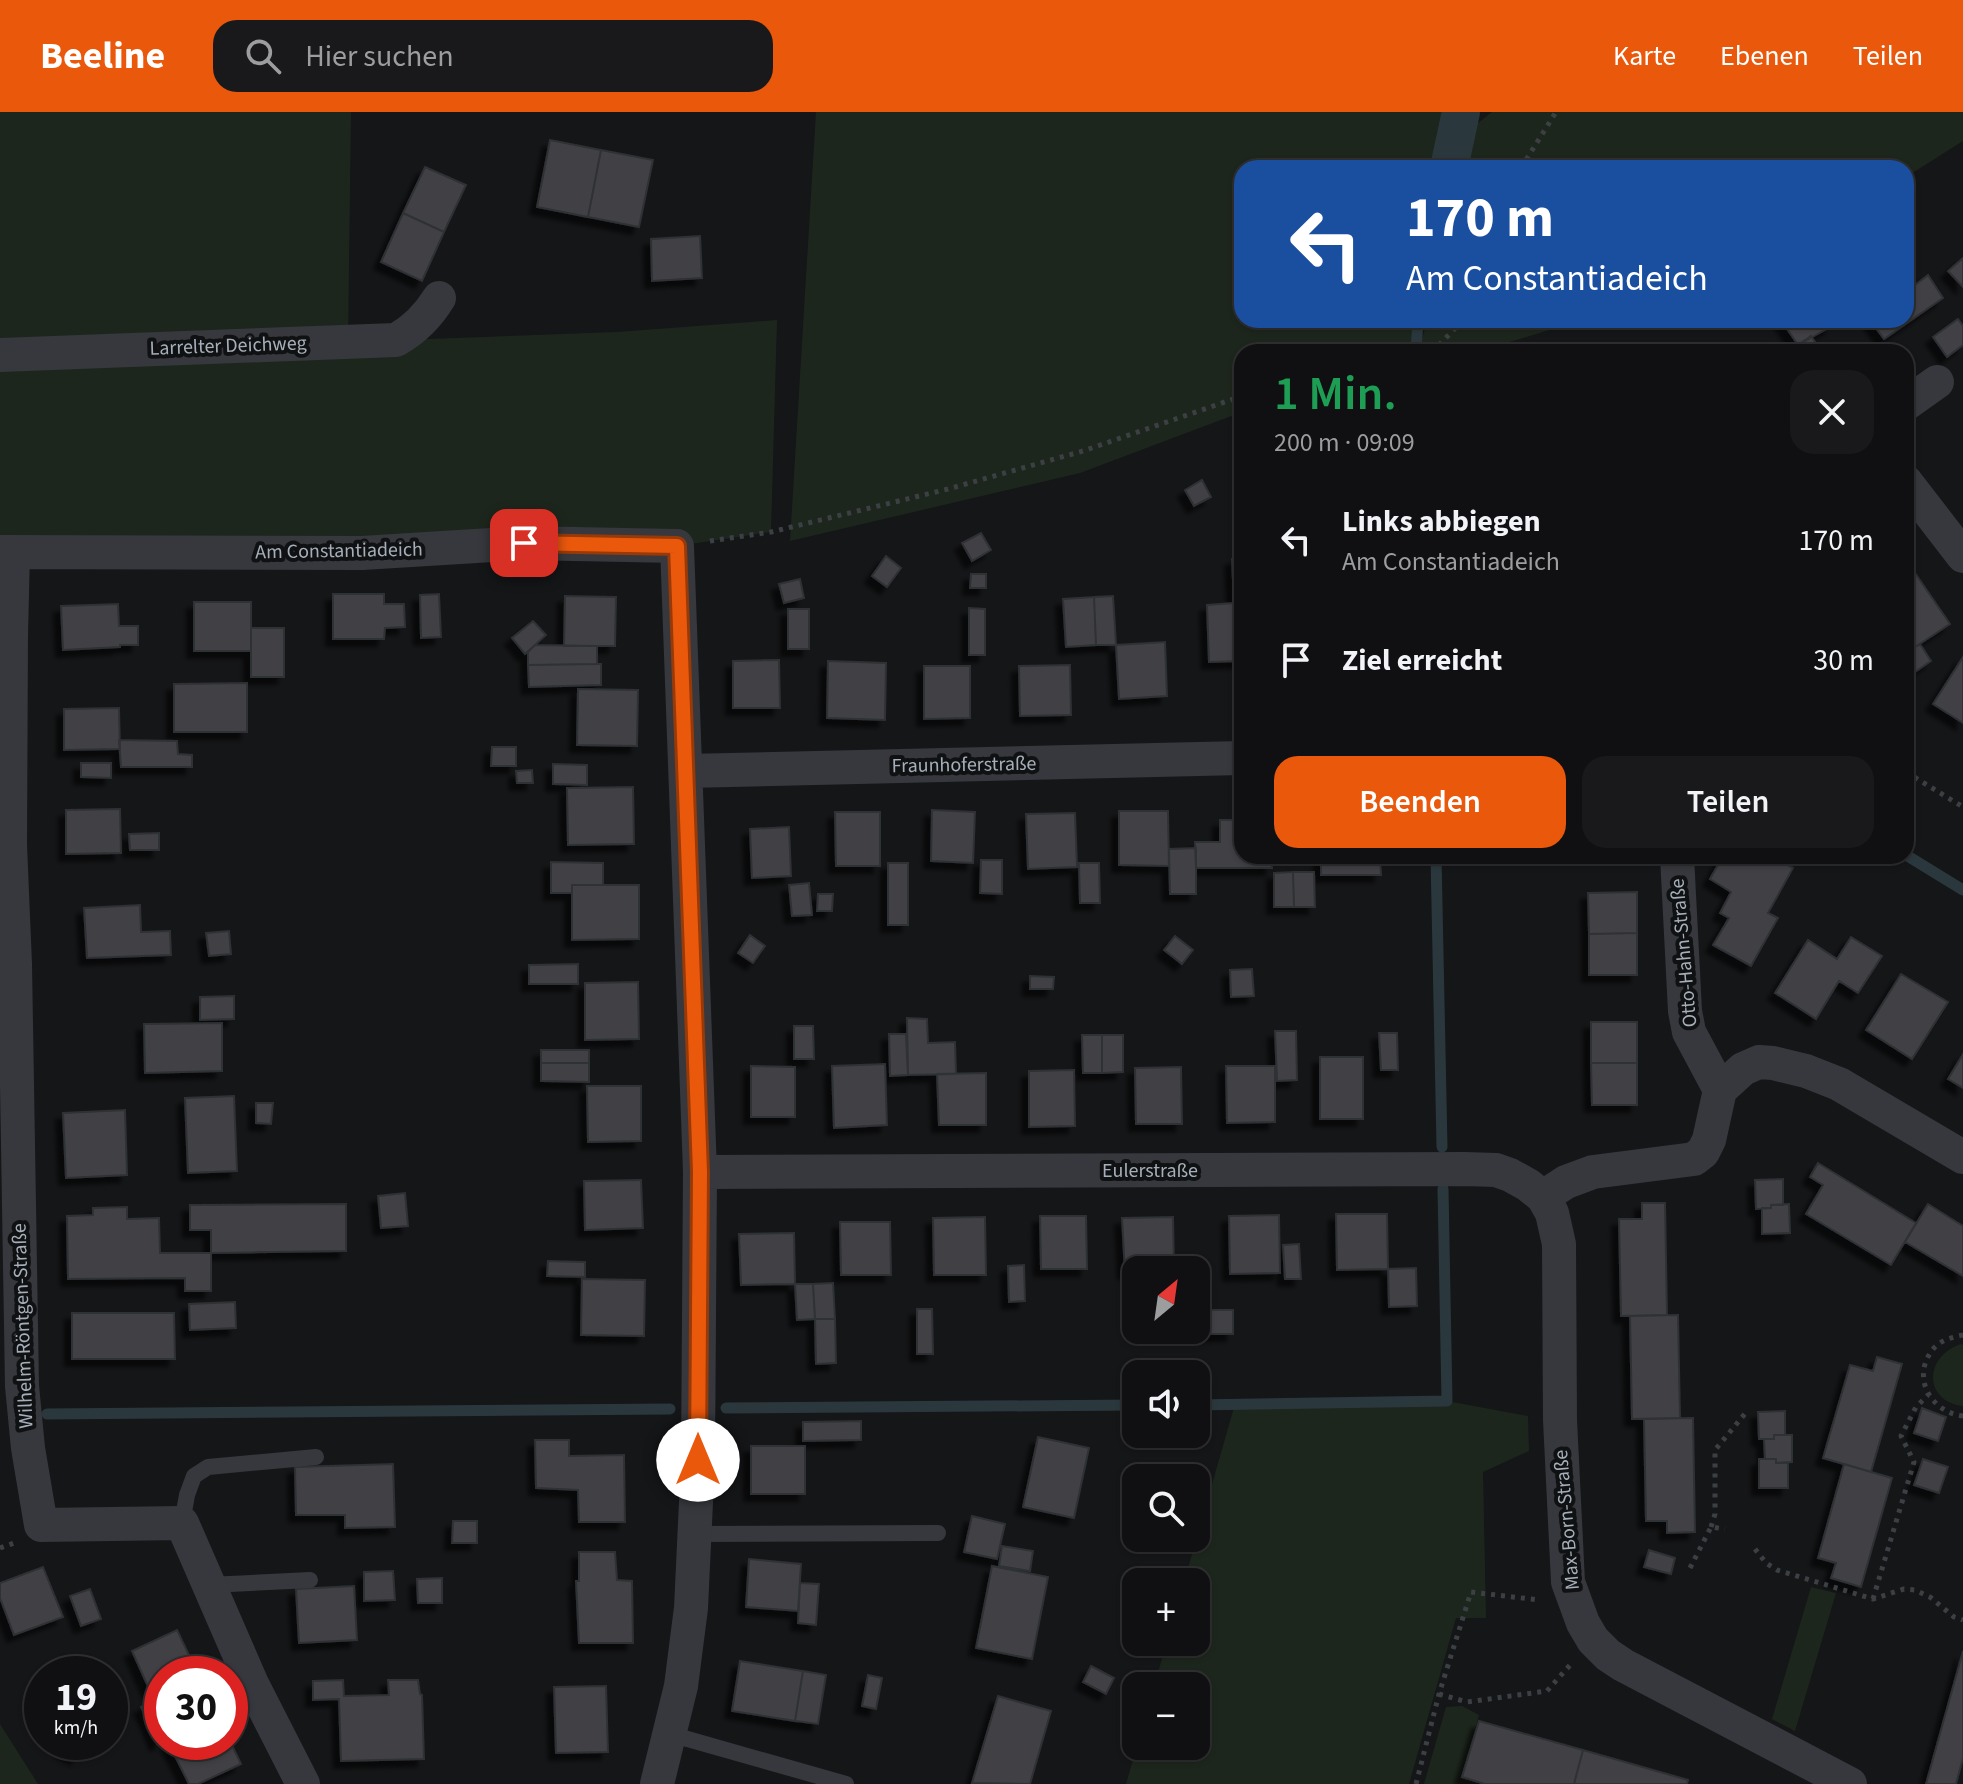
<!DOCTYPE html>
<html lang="de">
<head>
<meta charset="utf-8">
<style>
  :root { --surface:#101012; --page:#19191b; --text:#f1f3f6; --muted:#9c9d9f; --line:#303032; --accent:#ea580c }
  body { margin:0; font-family:"Source Sans 3",sans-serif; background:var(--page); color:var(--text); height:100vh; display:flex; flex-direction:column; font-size:30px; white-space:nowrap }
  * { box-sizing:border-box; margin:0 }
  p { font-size:26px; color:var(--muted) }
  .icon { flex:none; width:44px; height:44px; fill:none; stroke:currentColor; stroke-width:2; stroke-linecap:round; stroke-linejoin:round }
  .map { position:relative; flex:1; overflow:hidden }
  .drawer { position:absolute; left:1234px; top:232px; width:680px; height:520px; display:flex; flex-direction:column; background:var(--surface); border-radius:24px; box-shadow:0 2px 6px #0004,0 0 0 2px var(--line) }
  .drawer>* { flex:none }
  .top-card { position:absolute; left:1234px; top:48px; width:680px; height:168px; border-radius:24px; box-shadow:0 2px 6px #0004,0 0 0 2px var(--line); background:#1a4fa0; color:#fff; overflow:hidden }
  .needle { width:52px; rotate:29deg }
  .buttons { position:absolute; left:1122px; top:1144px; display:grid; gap:16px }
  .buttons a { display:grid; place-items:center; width:88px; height:88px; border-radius:16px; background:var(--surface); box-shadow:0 2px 6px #0004,0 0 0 2px var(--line); font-size:40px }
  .speed { position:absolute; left:24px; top:1544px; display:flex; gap:16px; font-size:40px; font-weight:700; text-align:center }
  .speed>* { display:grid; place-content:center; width:104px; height:104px; border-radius:50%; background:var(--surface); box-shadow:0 2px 6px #0004,0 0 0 2px var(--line); line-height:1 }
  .speed small { font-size:20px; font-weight:400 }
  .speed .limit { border:12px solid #d22; background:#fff; color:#111 }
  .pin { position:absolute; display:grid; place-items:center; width:68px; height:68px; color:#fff; margin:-34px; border-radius:16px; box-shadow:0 4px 12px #0006 }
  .me { position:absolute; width:88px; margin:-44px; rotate:0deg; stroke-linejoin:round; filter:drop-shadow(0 0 6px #0008) }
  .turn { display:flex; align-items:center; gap:28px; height:168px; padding:0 40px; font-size:36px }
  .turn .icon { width:104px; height:104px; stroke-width:2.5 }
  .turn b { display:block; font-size:56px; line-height:68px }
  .round { display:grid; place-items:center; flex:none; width:84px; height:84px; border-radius:24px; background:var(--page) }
  .overview { display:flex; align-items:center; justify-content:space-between; height:136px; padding:0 40px }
  h1 { font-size:48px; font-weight:600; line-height:60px; color:#1e9e55 }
  .primary-button { display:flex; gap:16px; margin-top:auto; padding:16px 40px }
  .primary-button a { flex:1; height:92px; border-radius:24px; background:var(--accent); color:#fff; font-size:32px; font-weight:600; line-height:92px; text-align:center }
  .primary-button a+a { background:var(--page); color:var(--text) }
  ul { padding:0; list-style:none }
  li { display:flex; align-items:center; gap:24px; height:120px; padding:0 40px }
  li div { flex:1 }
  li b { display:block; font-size:30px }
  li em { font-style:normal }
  header { display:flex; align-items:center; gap:48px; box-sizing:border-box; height:112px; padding:0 40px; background:var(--accent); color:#fff }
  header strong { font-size:38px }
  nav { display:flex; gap:44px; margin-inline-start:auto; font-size:28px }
  .search { width:560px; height:72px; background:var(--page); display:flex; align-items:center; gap:20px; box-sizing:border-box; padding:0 28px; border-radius:24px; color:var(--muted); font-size:30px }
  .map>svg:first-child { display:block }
</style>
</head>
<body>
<header>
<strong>Beeline</strong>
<div class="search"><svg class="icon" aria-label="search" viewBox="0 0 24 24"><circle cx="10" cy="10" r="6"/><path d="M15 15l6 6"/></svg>Hier suchen</div>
<nav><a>Karte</a><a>Ebenen</a><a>Teilen</a></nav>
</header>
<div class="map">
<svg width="1963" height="1672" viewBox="0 0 1963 1672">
  <defs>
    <filter id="shadow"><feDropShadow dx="-7" dy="7" stdDeviation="2" flood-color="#0009"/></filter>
  </defs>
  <rect width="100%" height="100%" fill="#151618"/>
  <!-- green -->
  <path fill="#1d261d" d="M0,0H351L348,230L617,220L777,208L771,420L677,434L0,440Z
    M816,0H1461L1449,56H1242V208H1418L1416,240H1242V300L1080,361L790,429Z
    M1492,0H1963V29L1906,65V56H1463L1473,15Z
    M1427,208H1582L1477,240H1419Z
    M1961,1232L1963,1233V1294C1924,1290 1923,1245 1961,1232Z
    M1447,1289L1528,1304L1529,1339L1483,1360L1486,1506H1456L1409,1672H1126L1137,1634H1196V1574H1154L1167,1530H1196V1470H1184L1235,1292Z
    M1811,1475L1836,1481L1795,1619L1772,1607Z
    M1462,1594L1479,1603L1462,1665L1485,1672H1424L1446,1595Z
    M0,1612L38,1672H0Z"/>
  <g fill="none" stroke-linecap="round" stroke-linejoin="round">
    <!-- stream -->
    <path stroke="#2a383d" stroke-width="11" d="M1416,240L1418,208
      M1906,743L1963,778
      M1436,744L1442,1035
      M1196,1293L1447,1289L1443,1077
      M726,1296L1136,1293
      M47,1302L670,1297"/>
    <!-- canal -->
    <path stroke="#2a383d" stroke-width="38" d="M1449,56L1461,0"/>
  </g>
  <!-- building -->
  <path fill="#3f4145" stroke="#2f3034" stroke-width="2" filter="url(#shadow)" d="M550,28L601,38L588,105L537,95Z
    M601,38L653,48L639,115L588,105Z
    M425,55L466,73L444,120L403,101Z
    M403,101L444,120L422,169L381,150Z
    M700,124L702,166L652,169L651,127Z
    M1963,146V175L1948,159Z
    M1906,160L1915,173L1928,163L1943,186L1884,227L1870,208H1906Z
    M1958,207L1963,214V233L1947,245L1933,225Z
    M1781,208H1828L1832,214L1798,233Z
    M1811,224L1822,240H1787L1798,233Z
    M1202,368L1211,385L1194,394L1185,378Z
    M981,421L991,438L972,449L962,431Z
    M886,444L901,456L887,475L872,464Z
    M1242,445V491H1234L1232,447Z
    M1913,458L1950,512L1906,541V463Z
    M971,462H986V476H970Z
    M800,467L804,486L784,491L779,472Z
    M333,482H384V492H404L405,515L385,516L384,527H333Z
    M439,482L441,525L421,526L420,483Z
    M565,484L616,485L615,534H564Z
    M1113,484L1116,533H1096L1094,485Z
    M1094,485L1096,533L1066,535L1063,487Z
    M194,490H251V539H194Z
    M1234,491H1242V549L1209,550L1207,493Z
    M118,492L119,514H138V533H120V535L63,538L61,494Z
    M969,496L985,497V543H969Z
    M788,497H809V537H788Z
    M533,509L546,523L525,542L512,526Z
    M251,516H284V565H251Z
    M1165,530L1167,584L1119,587L1116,533Z
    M1920,532L1931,549L1906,566V541Z
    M535,533L597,534V552L528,553V540Z
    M1963,545V611L1933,592Z
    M779,548L780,596H733V549Z
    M828,549L886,551L885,608L827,606Z
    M597,552H601V573L529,575L528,553Z
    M1070,553L1071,603L1020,604L1019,554Z
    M924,554H970V606L924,607Z
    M247,571V620H174V572Z
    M578,577L638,578L637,634L577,633Z
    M119,596L120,637L64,638V597Z
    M119,628L177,629L178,642L192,643V655H121Z
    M492,635H516V654H491Z
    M81,651H111V666L81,665Z
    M553,652L587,653V673L553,672Z
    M532,658L533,671H517L516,659Z
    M633,675L634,732L568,733L567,676Z
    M120,697L121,741L66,742V698Z
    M932,698L975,700L973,751L931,749Z
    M1119,699H1168L1169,754L1119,753Z
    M835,700H880V754H836Z
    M1075,701L1077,755L1028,757L1026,702Z
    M1220,708H1242V744H1271L1272,756H1196L1195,730H1220Z
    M789,715L791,764L752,766L750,717Z
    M159,721V738H130L129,722Z
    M1196,736V782H1170L1169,737Z
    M1321,744H1380L1381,763H1321Z
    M1723,744H1771L1793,756L1768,801L1778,806L1751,854L1713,833L1729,806L1720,801L1731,780L1710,767Z
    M981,748H1002V782L980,781Z
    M551,750L603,751V773H572V781H551Z
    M888,751H908V813H888Z
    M1079,751H1099L1100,791H1080Z
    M1293,760L1294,795H1274V761Z
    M1293,760H1314L1315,795H1294Z
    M809,771L812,803L792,804L789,773Z
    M572,773H639V827L572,828Z
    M1637,780V821L1589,822L1588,781Z
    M818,782H833L832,799H817Z
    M140,793L141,820L170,819L171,843L87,846L84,796Z
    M229,819L231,842L209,844L206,821Z
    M1637,821V863H1589V822Z
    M750,823L765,834L753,851L738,841Z
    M1175,824L1193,838L1182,852L1164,838Z
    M1851,825L1882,844L1858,881L1839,869L1816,907L1775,881L1808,828L1837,847Z
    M578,852V872H529V853Z
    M1252,857L1254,884L1231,885L1230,858Z
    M1901,862L1948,890L1912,947L1866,918Z
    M1030,864L1054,865L1053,877H1030Z
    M638,870L639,927L585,928V871Z
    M234,884V907L200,908V885Z
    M907,906L927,907L928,931L955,930L956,962L908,963Z
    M1591,910H1637V951H1591Z
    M222,911V959L145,961L144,912Z
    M794,914H813L814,947H794Z
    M1275,919H1296L1297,968L1277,969Z
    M1379,921H1397L1398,958H1381Z
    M889,922H906L908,963L890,964Z
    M1082,923H1102V961H1083Z
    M1102,923H1123V960L1102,961Z
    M541,938H589V951H541Z
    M1963,942V976L1948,967Z
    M1320,945H1363V1007H1320Z
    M541,951H589V970L541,969Z
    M1591,951H1637V993H1592Z
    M885,952L887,1013L834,1016L832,954Z
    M751,954L795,955V1005H751Z
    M1226,954H1275V1010L1227,1011Z
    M1181,955L1182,1012H1136L1135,956Z
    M1074,958L1075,1014L1029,1015V959Z
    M986,961V1013H939L937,962Z
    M587,974H641V1029L588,1030Z
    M234,984L237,1059L188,1061L185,986Z
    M256,991H273L271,1012L256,1011Z
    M125,998L127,1063L66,1066L63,1001Z
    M1818,1051L1916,1111L1891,1153L1806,1102L1823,1073L1810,1065Z
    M1783,1067V1093H1771V1096L1756,1097L1755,1068Z
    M641,1068L643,1116L585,1118L584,1069Z
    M405,1081L408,1114L381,1116L378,1084Z
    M1642,1091H1665L1667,1203L1621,1204L1619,1107H1642Z
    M346,1092V1139L211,1141V1118H190V1093Z
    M1789,1092L1790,1121L1762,1122V1096H1771V1093Z
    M1928,1092L1963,1114V1164L1905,1130Z
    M127,1095V1107L159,1106L160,1141H211V1179H185V1166L68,1167L67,1104L93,1103V1096Z
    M1336,1102H1387L1388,1157L1337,1158Z
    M1279,1103L1280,1161L1230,1162L1229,1104Z
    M1040,1104H1086L1087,1157H1041Z
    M985,1105L986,1163H934L933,1106Z
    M1173,1105L1174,1158H1136V1160H1125L1122,1106Z
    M840,1110H890L891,1163H841Z
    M794,1121L795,1172L741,1173L739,1122Z
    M1299,1132L1301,1167H1285L1283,1133Z
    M548,1149L585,1150V1165L547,1164Z
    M1024,1153L1025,1189L1009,1190L1008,1154Z
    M1416,1156L1417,1194L1389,1195L1388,1157Z
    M582,1167L645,1168L644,1224L581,1223Z
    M833,1171L835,1207H815L813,1172Z
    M795,1172H813L815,1207L797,1208Z
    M235,1190L236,1216L190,1218L189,1192Z
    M917,1197H932L933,1242H917Z
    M1209,1198H1233V1222H1209Z
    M72,1201H174L175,1247H72Z
    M1678,1203L1680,1306L1632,1307L1630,1204Z
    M815,1207H835L836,1251L816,1252Z
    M1877,1245L1902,1252L1871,1360L1823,1346L1850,1253L1873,1259Z
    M1922,1296L1946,1305L1938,1329L1914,1321Z
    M1785,1299V1323H1774V1327H1759L1758,1300Z
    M1693,1306L1695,1420L1667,1421V1409H1646L1644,1307Z
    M861,1309V1328L803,1329V1310Z
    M1774,1323H1792V1350L1776,1351V1347H1765L1764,1327H1774Z
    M1038,1325L1089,1336L1074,1406L1023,1395Z
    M535,1328H569V1344L624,1343L625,1410H579L578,1378L536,1376Z
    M751,1334H805V1382H751Z
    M1759,1347H1776V1351H1788V1376H1759Z
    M1923,1347L1948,1355L1939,1381L1914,1373Z
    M393,1352L395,1415L345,1416V1403H296L295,1355Z
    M1844,1352L1892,1366L1861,1475L1831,1466L1836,1451L1818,1446Z
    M972,1404L1005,1412L997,1447L964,1440Z
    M453,1409H477V1431H452Z
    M1002,1434L1033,1439L1030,1459L999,1454Z
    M1649,1438L1675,1446L1671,1462L1644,1455Z
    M579,1440H615L617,1468L632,1469L633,1531H579L576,1469H579Z
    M749,1447L801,1452L798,1499L746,1495Z
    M992,1454L1048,1465L1032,1547L976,1536Z
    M43,1455L63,1505L14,1523L0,1486V1471Z
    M393,1459L395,1488L364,1489V1460Z
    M442,1466V1491H418L417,1467Z
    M800,1471L819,1472L816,1513L798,1511Z
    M354,1474L357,1528L299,1531L296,1477Z
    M90,1477L101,1507L81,1514L70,1484Z
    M177,1518L198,1562H162V1585L154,1588L132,1539Z
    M1963,1539V1646L1956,1672H1926Z
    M740,1549L803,1559L795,1609L732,1599Z
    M1091,1554L1114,1566L1106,1582L1083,1570Z
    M803,1559L826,1563L818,1612L795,1609Z
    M868,1563L882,1566L876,1597L862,1594Z
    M343,1568L344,1584L389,1583L388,1568H418L420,1582L422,1583L424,1647L341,1649L339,1587L313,1588V1569Z
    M606,1574L608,1640L556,1641L554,1575Z
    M998,1584L1051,1599L1030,1672L972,1671Z
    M162,1585V1608L150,1614L141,1595Z
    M162,1608V1629L157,1632L150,1614Z
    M1479,1609L1583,1638L1574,1672H1485L1462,1665Z
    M230,1629L241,1652L198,1672H189L168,1630Z
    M65,1630H86L77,1646L61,1637Z
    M1583,1638L1688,1668L1687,1672H1574Z"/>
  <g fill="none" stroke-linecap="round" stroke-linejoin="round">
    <!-- path -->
    <path stroke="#3c4044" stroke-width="5" stroke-dasharray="4 6" stroke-linecap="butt" d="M1521,56L1556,0
      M1390,240L1399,237L1438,234L1463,208
      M710,429L771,420L948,377L1083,339L1242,284
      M1906,660L1963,695
      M1963,1223C1953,1225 1941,1228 1934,1236C1910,1264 1930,1300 1963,1304
      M1711,1415L1715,1402V1338L1748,1298
      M0,1436L14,1431
      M1755,1437L1766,1451L1777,1458L1873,1487L1904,1477L1915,1478L1930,1485L1954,1505L1963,1508
      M1690,1456L1711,1415L1725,1417
      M1873,1487L1914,1350L1901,1324L1916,1295L1928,1283
      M1439,1582L1467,1590L1547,1579L1571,1552
      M1416,1672L1439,1582L1471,1480L1539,1488"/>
    <!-- service -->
    <path stroke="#36383d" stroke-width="16" d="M182,1411L187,1383L194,1364L208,1355L316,1345
      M695,1422L938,1421
      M209,1473L310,1468
      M670,1622L846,1672"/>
    <!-- minor -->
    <path stroke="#36383d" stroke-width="34" d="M0,243L396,228C414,218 428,204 439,186
      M1906,292L1937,270
      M1906,370L1963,444
      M0,440L362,441L524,431L677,434L700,1060L698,1348L691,1496L681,1574L657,1672
      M13,440L11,523L10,733L15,852L22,1274L28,1336L41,1413L182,1411L252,1572L303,1672
      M686,659L1242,646
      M1677,744L1685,899L1689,920L1720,978
      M700,1060L1464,1057L1496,1058L1510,1063L1528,1073L1543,1085L1552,1101L1559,1132L1560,1308L1568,1470L1583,1511L1593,1528L1608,1543L1623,1553L1850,1672
      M1543,1085L1566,1070L1593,1060L1694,1047L1703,1040L1709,1028L1720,978L1743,957L1759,950L1773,951L1806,959L1839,972L1963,1045"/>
  </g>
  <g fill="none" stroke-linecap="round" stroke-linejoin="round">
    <!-- route casing -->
    <g stroke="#983908" stroke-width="20">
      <path id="route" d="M524,431L677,434L700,1060L698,1348"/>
    </g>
    <!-- route -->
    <use href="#route" stroke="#ea580c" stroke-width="14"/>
  </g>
  <g text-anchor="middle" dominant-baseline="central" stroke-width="8" stroke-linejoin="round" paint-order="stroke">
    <!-- street labels -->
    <g font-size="20" fill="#a6afb9" stroke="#101113">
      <text transform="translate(228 234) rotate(-2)">Larrelter Deichweg</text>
      <text transform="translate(339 439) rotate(-1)">Am Constantiadeich</text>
      <text transform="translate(964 653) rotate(-1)">Fraunhoferstraße</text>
      <text transform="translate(1684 841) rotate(-95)">Otto-Hahn-Straße</text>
      <text x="1150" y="1059">Eulerstraße</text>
      <text transform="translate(23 1214) rotate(-92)">Wilhelm-Röntgen-Straße</text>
      <text transform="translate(1567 1408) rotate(-95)">Max-Born-Straße</text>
    </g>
  </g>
</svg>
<div class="buttons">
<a><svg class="needle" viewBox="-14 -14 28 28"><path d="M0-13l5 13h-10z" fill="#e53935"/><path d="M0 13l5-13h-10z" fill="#9c9d9f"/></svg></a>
<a><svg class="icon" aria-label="sound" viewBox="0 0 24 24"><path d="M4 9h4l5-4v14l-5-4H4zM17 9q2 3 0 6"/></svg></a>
<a><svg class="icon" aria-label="search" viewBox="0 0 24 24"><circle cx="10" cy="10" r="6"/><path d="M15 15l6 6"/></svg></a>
<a>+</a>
<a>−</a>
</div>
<div class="speed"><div>19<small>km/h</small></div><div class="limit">30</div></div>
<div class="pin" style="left:524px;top:431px;background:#d93025"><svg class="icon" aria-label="arrive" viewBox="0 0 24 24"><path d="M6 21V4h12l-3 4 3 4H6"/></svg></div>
<svg class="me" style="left:698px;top:1348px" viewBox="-20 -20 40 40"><circle r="19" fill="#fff"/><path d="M0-13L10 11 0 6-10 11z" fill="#ea580c"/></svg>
<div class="top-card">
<div class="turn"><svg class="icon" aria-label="left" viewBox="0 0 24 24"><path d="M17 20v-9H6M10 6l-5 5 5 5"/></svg><div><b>170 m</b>Am Constantiadeich</div></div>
</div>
<section class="drawer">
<div class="overview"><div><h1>1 Min.</h1><p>200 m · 09:09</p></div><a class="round"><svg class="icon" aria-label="close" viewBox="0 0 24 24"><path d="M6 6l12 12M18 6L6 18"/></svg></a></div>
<ul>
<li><svg class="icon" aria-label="left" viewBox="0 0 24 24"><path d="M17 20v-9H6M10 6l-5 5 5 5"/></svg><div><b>Links abbiegen</b><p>Am Constantiadeich</p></div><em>170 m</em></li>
<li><svg class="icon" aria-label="arrive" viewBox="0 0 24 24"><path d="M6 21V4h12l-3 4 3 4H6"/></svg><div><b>Ziel erreicht</b></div><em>30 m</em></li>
</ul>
<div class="primary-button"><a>Beenden</a><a>Teilen</a></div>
</section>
</div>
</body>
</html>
